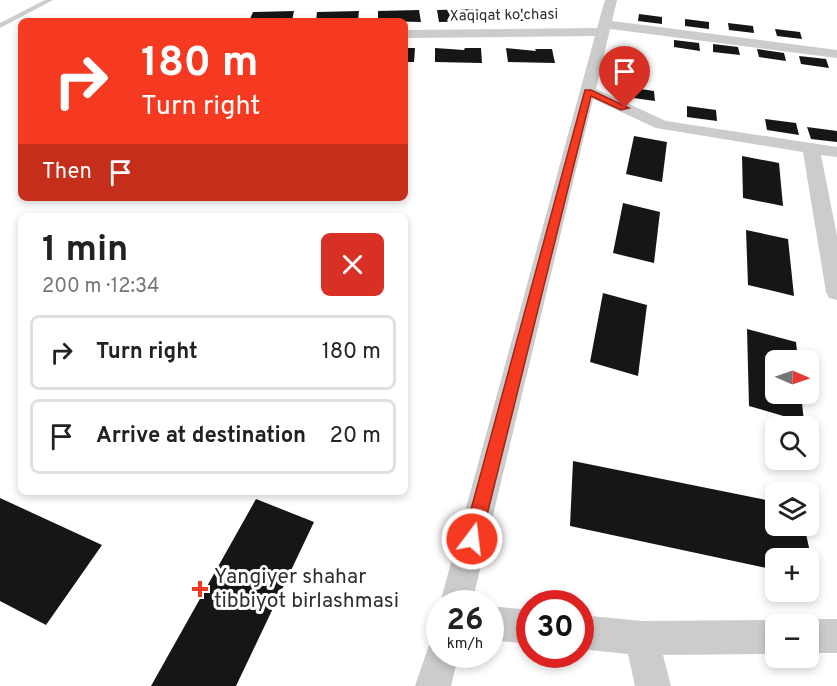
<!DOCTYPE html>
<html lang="en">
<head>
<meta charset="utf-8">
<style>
  :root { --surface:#fff; --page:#f2f2f2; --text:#222; --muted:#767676; --line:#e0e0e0 }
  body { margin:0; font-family:Overpass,sans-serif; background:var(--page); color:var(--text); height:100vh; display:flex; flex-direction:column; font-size:22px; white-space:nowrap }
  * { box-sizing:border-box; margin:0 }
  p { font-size:20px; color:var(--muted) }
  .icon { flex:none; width:33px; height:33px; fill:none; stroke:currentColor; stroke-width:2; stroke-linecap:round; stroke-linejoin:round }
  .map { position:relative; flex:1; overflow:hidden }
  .drawer { position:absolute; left:18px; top:213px; width:390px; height:282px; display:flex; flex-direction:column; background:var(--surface); border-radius:9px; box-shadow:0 3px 9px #0003 }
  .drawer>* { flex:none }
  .hud { position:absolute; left:18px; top:18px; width:390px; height:183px; border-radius:9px; box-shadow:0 3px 9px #0003; background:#f63a21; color:#fff; overflow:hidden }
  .needle { width:39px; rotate:92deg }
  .fabs { position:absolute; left:765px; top:350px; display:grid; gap:12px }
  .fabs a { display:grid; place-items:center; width:54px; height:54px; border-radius:9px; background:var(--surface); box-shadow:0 3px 9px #0003; font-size:30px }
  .speed { position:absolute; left:426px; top:590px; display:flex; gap:12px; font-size:30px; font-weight:700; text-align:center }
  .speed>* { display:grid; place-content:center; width:78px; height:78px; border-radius:50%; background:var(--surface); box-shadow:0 3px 9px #0003; line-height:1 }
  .speed small { font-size:15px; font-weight:400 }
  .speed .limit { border:9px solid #d22; background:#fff; color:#111 }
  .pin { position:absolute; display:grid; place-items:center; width:51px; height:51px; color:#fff; margin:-62px -26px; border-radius:50% 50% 50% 0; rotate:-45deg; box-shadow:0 0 6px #0007 }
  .pin .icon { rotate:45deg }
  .me { position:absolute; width:66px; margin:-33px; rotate:15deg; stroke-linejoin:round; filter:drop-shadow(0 0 4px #0008) }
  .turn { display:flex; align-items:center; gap:21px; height:126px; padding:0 24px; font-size:27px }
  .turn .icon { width:78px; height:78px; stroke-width:2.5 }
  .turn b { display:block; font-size:42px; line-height:51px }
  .then { display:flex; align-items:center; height:57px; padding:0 24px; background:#0003; gap:12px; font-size:22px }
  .round { display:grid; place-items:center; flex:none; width:63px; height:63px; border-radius:9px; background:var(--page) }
  .head { display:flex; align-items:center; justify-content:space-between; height:102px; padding:0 24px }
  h1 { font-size:36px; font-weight:700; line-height:45px }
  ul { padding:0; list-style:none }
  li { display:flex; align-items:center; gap:18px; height:75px; margin:0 12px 9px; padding:0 12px; border:3px solid var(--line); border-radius:9px }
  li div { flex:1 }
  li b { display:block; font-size:22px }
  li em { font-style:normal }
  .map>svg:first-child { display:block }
</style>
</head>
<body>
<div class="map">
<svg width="837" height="686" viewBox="0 0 837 686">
  <rect width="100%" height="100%" fill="#fff"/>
  <!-- building -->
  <path fill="#161616" d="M478,9L481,21L439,22L437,10Z
    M542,9L547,21H505L501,10Z
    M419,10L421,22L378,21V11Z
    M294,11L292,21H249L253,12Z
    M359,11L358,21H316L317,12Z
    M639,14L662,17V24L638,21Z
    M685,19L709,22V29L685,26Z
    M728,23L753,26L754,33L729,30Z
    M775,29L800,32L802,39L777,36Z
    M674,40L699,43L700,51L674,47Z
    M713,44L738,47L740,55L713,52Z
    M405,48H415L414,62H405Z
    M435,48L464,50L465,48H481L482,63L435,62Z
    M506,48L536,51L535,49H552L555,63L508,62Z
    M757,49L784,53L786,61L759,57Z
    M799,56L826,59L829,68L801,64Z
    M627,87L654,91L655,101L626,97Z
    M687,106L716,110L717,121L687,117Z
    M765,119L796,123L799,135L767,130Z
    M807,127L837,131V142L811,139Z
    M634,136L667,142L662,182L626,174Z
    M742,156L779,163L783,206L743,198Z
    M623,203L660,212L654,263L613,253Z
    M746,230L788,239L794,296L748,285Z
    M603,293L647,305L638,376L590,362Z
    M747,329L796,342L798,360H776V393H801L804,422L749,406Z
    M573,461L776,502V525H804L816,579L808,578V558H776V570L570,526Z
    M0,498L102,545L46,625L0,601Z
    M256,499L314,522L236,686H151Z"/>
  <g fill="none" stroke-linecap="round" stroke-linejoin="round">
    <!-- lane -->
    <path fill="#ccc" fill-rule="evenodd" d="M45,0H53L0,28V23Z"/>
    <!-- street -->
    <path fill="#ccc" fill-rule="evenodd" d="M605,0H617L612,21L837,50V58L610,29L596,89L666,121L837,147V157L821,155L837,236V300L829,298L826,292L803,152L656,128L593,99L472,603H440L595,36L405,38V30L597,28Z
      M490,606L530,610V644L490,640Z
      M580,615L642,621L776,620L786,624H776V654L663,655L671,686H635L628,654L580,649Z
      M808,619H837V653H808V624H796Z
      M440,638V654H459L451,686H415L430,642Z"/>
  </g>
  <!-- route -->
  <path fill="#f63a21" stroke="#a02615" stroke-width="1.5" d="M585,90H591L629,108L621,110L591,96L481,539L478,545L472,548L466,545L463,539Z"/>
  <!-- markers -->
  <path fill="#f63a21" stroke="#fff" stroke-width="2" d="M197 580h6v6h6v6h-6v6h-6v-6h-6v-6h6z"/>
  <g text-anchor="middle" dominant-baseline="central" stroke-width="6" stroke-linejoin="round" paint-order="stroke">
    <!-- far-street labels -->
    <g font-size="15" fill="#2f2f2f" stroke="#fff">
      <text transform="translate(504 16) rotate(-1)">Xaqiqat ko'chasi</text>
    </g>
    <!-- near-poi labels -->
    <g font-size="21" fill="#2f2f2f" stroke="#fff" text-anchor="start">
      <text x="214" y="577">Yangiyer shahar<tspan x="214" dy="24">tibbiyot birlashmasi</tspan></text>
    </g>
  </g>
</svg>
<div class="fabs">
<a><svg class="needle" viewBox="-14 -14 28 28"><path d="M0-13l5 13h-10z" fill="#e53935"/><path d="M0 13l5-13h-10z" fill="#767676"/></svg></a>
<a><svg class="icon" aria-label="search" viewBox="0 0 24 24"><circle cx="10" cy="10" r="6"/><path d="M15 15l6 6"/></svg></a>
<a><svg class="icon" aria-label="layers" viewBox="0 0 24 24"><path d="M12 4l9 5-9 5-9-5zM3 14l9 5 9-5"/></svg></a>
<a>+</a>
<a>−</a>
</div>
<div class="speed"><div>26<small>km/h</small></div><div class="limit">30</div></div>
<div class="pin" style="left:625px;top:108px;background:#d93025"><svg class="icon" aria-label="arrive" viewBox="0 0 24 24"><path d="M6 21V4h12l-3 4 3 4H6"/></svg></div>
<svg class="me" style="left:472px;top:539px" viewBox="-20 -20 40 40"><circle r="17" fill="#f63a21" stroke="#fff" stroke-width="3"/><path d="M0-11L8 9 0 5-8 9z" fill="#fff"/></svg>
<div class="hud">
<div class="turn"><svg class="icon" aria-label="right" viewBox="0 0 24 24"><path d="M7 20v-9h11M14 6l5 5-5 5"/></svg><div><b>180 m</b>Turn right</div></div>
<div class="then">Then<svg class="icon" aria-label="arrive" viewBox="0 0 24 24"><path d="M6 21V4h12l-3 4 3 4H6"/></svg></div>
</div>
<section class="drawer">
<div class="head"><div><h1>1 min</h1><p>200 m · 12:34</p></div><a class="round" style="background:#d93025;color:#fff"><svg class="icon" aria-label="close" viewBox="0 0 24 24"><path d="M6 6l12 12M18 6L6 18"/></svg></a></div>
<ul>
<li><svg class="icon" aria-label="right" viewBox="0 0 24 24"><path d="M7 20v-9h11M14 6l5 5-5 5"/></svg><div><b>Turn right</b></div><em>180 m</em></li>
<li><svg class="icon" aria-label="arrive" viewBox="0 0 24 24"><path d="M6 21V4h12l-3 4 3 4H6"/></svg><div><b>Arrive at destination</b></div><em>20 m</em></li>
</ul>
</section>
</div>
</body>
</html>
